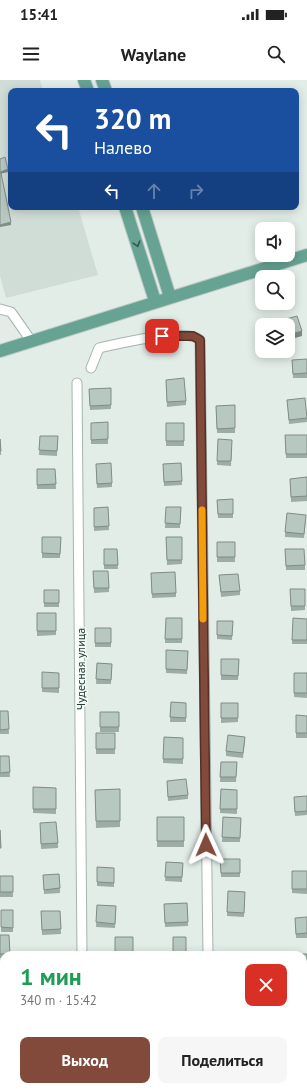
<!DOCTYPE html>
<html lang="ru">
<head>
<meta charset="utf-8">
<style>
  :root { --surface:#fff; --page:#f6f6f6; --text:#222; --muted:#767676; --accent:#814a3a }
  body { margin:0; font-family:"PT Sans",sans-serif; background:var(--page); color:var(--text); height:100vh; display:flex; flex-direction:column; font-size:15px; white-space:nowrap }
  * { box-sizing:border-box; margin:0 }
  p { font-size:13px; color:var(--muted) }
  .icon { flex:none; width:22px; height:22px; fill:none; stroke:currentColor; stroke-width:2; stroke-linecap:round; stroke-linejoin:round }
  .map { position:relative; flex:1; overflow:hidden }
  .drawer { position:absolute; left:0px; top:871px; width:307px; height:140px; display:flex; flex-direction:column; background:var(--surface); border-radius:12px 12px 0 0; box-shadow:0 2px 10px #0003 }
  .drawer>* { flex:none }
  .banner { position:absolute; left:8px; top:8px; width:291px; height:122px; border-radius:8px; box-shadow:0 2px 10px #0003; background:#1a4fa0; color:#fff; overflow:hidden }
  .tools { position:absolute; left:255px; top:142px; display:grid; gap:8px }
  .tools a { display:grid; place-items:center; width:40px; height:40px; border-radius:8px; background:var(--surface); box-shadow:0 2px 10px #0003; font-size:20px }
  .pin { position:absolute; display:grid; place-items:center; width:34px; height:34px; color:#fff; margin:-17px; border-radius:8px; box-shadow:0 2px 6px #0006 }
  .me { position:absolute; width:44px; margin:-22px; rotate:359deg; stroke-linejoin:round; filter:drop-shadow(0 0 3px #0008) }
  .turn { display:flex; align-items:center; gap:14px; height:84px; padding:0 20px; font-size:18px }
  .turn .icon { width:52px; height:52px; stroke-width:2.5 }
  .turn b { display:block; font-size:28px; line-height:34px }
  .lanes { display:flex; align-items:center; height:38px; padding:0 20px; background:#0003; justify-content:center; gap:20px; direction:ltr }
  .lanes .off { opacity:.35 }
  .round { display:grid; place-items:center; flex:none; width:42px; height:42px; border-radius:8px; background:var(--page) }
  .head { display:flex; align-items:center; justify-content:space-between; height:68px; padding:0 20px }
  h1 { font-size:24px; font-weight:700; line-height:30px; color:#1e9e55 }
  .action { display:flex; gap:8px; margin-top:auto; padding:8px 20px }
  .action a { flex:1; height:46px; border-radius:8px; background:var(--accent); color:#fff; font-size:16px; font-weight:700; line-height:46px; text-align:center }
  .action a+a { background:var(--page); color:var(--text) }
  .status { display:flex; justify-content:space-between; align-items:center; height:28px; padding:0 20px; background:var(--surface); direction:ltr }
  .status svg { height:11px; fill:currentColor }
  header { display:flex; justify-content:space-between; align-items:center; height:52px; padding:0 20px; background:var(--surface); font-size:18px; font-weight:700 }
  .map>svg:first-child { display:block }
</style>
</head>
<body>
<div class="status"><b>15:41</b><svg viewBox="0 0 49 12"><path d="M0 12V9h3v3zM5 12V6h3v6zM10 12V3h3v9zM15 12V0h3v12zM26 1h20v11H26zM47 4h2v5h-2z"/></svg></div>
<header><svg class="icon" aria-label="menu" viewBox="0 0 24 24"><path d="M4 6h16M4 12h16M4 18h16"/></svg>Waylane<svg class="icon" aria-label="search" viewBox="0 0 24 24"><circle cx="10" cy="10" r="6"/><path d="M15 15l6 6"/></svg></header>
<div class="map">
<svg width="307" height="1011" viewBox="0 0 307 1011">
  <rect width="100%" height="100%" fill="#e2ede8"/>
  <!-- built -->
  <path fill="#d0ddd7" d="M0,0H40L43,11H11V127H78L98,195L6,218L0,196Z"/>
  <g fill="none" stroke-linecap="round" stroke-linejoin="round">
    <!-- street casing -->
    <g stroke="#a5b5af" stroke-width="11">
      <path id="street" d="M0,229L11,232L32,262
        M91,288L99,268C117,264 186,247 200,260L208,875
        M77,303L82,875
        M83,1007V1011
        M209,1007V1011"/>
    </g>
    <!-- primary casing -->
    <g stroke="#c1c9c7" stroke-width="14">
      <path id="primary" d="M84,0L88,11
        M102,0L106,11
        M125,127L155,221
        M142,127L170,217
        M0,271L307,175"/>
    </g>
    <!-- street -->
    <use href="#street" stroke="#fff" stroke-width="9"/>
    <!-- primary -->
    <use href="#primary" stroke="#66a393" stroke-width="12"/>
  </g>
  <!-- wall -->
  <path fill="#9daca6" d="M307,279V298H293L292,280Z
    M166,300L186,321V325L167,327Z
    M111,308V329L90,330L89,309Z
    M287,320L307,336V342L289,344Z
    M235,325V353H217L216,326Z
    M91,343L108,359V364H91Z
    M166,343H184V366H166Z
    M285,355H307V378H286Z
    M40,356H58L57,376L39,375Z
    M0,359L1,371V375H0Z
    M232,360L231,386L217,385V381Z
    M181,383L182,405L164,406L163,384Z
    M96,388L112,403V407L97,408Z
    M37,389H55L56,409H37Z
    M307,397V421L291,422L290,399Z
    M233,419V438H218L217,420Z
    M108,427L109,450L94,451V428Z
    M166,427H181L180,448H165Z
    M306,439L304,458L285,457V452Z
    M42,457H61L60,478H42Z
    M166,457H182V484L167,485Z
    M217,462H235V482H217Z
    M104,469H117L118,489H104Z
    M285,469L305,485V490H286Z
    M93,491L109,508V512L94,513Z
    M151,493L176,513V517L152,518Z
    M219,495L240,511V515L221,517Z
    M290,509H305V530L291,531Z
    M44,510H59V527H44Z
    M37,533H56V555L37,556Z
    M166,538H182V563H165Z
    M307,539V564H292V560Z
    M217,541H233L232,560L217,559Z
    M95,548H111V567H95Z
    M188,571L187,594L166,593V589Z
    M239,579L238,600H221V595Z
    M97,583L112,584L111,604H96Z
    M59,593V613L42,612V608Z
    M294,593H307V618L294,617Z
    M171,622L186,623V642H170Z
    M221,623H238V642L221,643Z
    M0,631H8L9,654H0Z
    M100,632H119V652H100Z
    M296,635L307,636V658H296Z
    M96,653H115V674H96Z
    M164,657L183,658V684L163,683Z
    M245,661L243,678L226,676V671Z
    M0,676H9L10,697H0Z
    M221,682H237L236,702H220Z
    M167,701L188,715V719L168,721Z
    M33,707L56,708V734L33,733Z
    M120,709V747L96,748L95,710Z
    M221,709L237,710V734L220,733Z
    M307,716V735L295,736L294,721Z
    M157,737H184V767H157Z
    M223,737L241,738L240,762H222Z
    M40,743L58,763V768L41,769Z
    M220,779H240V797H221Z
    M166,782L183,783L182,802L165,801Z
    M97,787L114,788V807L97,806Z
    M292,791H307V814L292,813Z
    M43,795L60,808V813L44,814Z
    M0,796H13V817H0Z
    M228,811L245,812L244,837L227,836Z
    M187,823L188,846L165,847L164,824Z
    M97,825L116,826L115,848L96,847Z
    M1,830H13V852H1Z
    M41,831H60L61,854L42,855Z
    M307,837V858H296L295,842Z
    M0,855L10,874V875H4V878H0Z
    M307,874V898H303V875Z
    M0,947H4V966H0Z
    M303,949H307V975H303Z
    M303,983H307V1006H303Z"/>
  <!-- shaded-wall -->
  <path fill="#808c87" d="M8,89V92L0,94V92Z
    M11,142V145L0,147V145Z
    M302,251V256L288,260V255Z"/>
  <!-- building -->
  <path fill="#b7c8c1" stroke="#808c87" d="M5,77L8,89L0,92V79Z
    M0,93H1L11,142L0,145Z
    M297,236L302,251L288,255V245H268V244Z
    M307,279V293L293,294L292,280Z
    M184,298L186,321L167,322L166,300Z
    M111,308V325L90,326L89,309Z
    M305,318L307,338L289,340L287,320Z
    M235,325V348L217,349L216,326Z
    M108,342V359L91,360V343Z
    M166,343H184V361H166Z
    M285,355H307V374H286Z
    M40,356H58L57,371L39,370Z
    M0,359L1,371H0Z
    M218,359L232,360L231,381H217Z
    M111,383L112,403L97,404L96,384Z
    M181,383L182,401L164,402L163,384Z
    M37,389H55L56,404L37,405Z
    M307,397V416L291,417L290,399Z
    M233,419V434H218L217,420Z
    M108,427L109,446L94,447V428Z
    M166,427H181L180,444L165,443Z
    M287,433L306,435L304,454L285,452Z
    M42,457H61L60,474L42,473Z
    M166,457H182V480H167Z
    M217,462H235V477H217Z
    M104,469H117L118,485H104Z
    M285,469H304L305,485L286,486Z
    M93,491H108L109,508H94Z
    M175,492L176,513L152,514L151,493Z
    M238,494L240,511L221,512L219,495Z
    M290,509H305V526H291Z
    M44,510H59V523H44Z
    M37,533H56V551H37Z
    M166,538H182V559H165Z
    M293,538L307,539V560H292Z
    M217,541H233L232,556L217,555Z
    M95,548H111V563H95Z
    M166,570L188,571L187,590L166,589Z
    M221,579H239L238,596L221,595Z
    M97,583L112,584L111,600L96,599Z
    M42,592L59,593V608H42Z
    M294,593H307V613H294Z
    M171,622L186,623V638L170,637Z
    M221,623H238V638H221Z
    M0,631H8L9,649L0,650Z
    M100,632H119V647H100Z
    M296,635L307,636V653H296Z
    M96,653H115V669H96Z
    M228,655L245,657L243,673L226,671Z
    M164,657L183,658V679H163Z
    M0,676H9L10,692L0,693Z
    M221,682H237L236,697H220Z
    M186,699L188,715L168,717L167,701Z
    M33,707L56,708V729H33Z
    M120,709V741H96L95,710Z
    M221,709L237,710V729H220Z
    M307,716V731L295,732L294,717Z
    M157,737H184V761H157Z
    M223,737L241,738L240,758L222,757Z
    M56,742L58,763L41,764L40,743Z
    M0,750L1,768H0Z
    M220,779H240V793H221Z
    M166,782L183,783L182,797H165Z
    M97,787L114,788V803L97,802Z
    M292,791H307V809H292Z
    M59,794L60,808L44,810L43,795Z
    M0,796H13V812H0Z
    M228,811L245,812L244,833L227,832Z
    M187,823L188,842L165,843L164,824Z
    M97,825L116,826L115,844L96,842Z
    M1,830H13V848L1,847Z
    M41,831H60L61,849L42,850Z
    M307,837V853L296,854L295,838Z
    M0,855H9L10,874H0Z
    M115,857H133V875H115Z
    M173,857H186V874H173Z
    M55,873V875H36V874Z
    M297,874H307V893H303V875H297Z
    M0,947H4V962H0Z
    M303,949H307V971L303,970Z
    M303,983H307V1001H303Z
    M44,1007H62L63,1011H44Z
    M99,1007H114V1011H99Z"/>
  <!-- one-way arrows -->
  <defs><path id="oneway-chevron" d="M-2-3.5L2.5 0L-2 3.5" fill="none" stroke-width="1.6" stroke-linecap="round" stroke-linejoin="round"/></defs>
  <use stroke="#33574d" href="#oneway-chevron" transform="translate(137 164) rotate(72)"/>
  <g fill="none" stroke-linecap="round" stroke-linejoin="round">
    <!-- route casing -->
    <g stroke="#543026" stroke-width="10">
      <path id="route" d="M162,256H193L200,260L206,765"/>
    </g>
    <!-- route -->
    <use href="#route" stroke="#814a3a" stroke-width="7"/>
    <!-- slow -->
    <path stroke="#f59e0b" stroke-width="7" d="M202,430L203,539"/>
  </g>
  <g text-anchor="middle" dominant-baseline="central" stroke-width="3" stroke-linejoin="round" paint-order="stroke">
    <!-- street labels -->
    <g font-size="12" fill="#223e36" stroke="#f3f9f6">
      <text transform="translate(80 589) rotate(-90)">Чудесная улица</text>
    </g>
  </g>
</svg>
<div class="tools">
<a><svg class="icon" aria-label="sound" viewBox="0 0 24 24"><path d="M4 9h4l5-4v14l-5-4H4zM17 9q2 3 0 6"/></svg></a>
<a><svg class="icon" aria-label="search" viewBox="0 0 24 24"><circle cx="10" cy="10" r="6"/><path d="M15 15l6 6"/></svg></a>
<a><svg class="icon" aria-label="layers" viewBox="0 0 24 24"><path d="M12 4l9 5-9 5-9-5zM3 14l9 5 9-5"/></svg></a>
</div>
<div class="pin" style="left:162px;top:256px;background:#d93025"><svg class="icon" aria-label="arrive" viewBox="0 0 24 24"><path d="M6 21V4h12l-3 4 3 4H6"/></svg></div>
<svg class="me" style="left:206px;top:765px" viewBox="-20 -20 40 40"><path d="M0-17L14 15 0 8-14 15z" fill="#814a3a" stroke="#fff" stroke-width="4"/></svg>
<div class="banner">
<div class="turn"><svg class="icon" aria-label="left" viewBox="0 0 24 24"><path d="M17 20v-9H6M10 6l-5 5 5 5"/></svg><div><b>320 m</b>Налево</div></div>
<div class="lanes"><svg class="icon" aria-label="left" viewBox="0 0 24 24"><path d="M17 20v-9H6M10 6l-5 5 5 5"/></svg><svg class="icon off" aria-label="ahead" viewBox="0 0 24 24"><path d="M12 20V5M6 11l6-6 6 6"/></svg><svg class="icon off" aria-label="right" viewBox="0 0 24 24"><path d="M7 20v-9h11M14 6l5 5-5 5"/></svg></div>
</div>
<section class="drawer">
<div class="head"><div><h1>1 мин</h1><p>340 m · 15:42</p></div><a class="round" style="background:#d93025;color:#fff"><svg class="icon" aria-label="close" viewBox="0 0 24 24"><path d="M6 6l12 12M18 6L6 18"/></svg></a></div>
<div class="action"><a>Выход</a><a>Поделиться</a></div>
</section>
</div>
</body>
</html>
